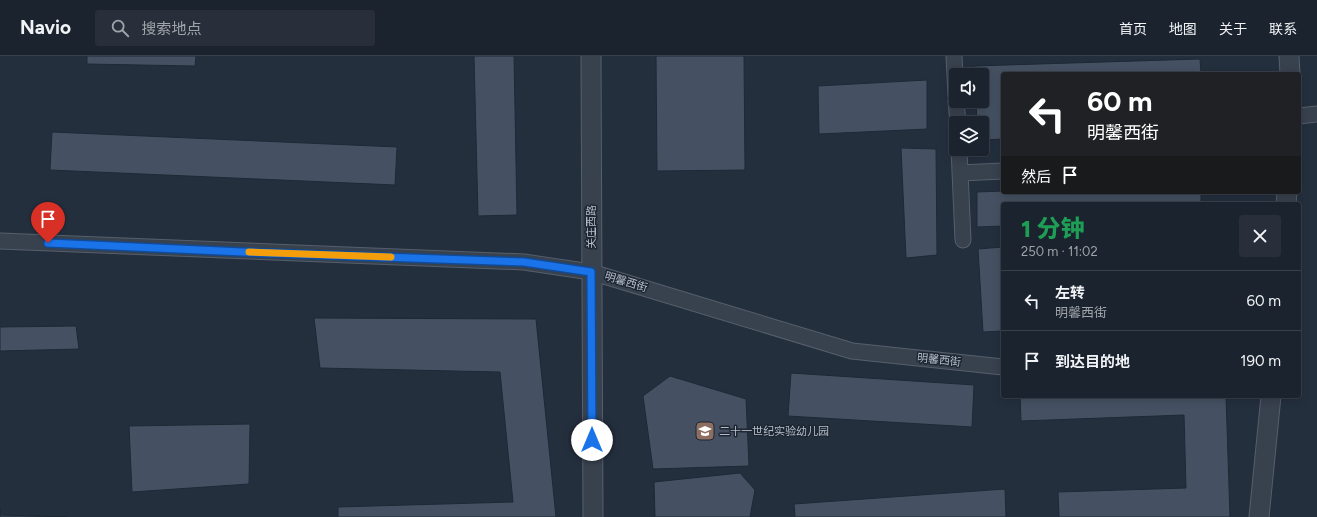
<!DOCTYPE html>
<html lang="zh">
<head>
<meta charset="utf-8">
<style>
  :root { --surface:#1b232e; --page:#282f3a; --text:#f1f3f6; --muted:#a0a4aa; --line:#39404a }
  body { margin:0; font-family:Figtree,"Noto Sans SC",sans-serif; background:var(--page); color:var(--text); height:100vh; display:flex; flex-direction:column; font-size:15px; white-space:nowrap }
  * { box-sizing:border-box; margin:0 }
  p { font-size:13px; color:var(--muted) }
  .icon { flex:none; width:22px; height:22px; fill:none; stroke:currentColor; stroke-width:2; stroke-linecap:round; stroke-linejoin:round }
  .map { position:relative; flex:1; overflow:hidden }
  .drawer { position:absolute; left:1001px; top:146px; width:300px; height:196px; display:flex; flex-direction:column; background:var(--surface); border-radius:4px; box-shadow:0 2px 10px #0003,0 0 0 1px var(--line) }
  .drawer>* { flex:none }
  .guide { position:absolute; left:1001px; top:16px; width:300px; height:122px; border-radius:4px; box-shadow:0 2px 10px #0003,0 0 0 1px var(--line); background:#202124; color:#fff; overflow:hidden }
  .buttons { position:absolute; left:949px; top:12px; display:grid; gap:8px }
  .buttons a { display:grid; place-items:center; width:40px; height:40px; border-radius:4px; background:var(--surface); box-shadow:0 2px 10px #0003,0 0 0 1px var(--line); font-size:20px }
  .pin { position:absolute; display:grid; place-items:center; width:34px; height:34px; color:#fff; margin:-41px -17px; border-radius:50% 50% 50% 0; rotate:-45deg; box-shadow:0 0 4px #0007 }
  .pin .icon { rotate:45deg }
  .me { position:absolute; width:44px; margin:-22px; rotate:0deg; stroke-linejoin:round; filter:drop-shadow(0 0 3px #0008) }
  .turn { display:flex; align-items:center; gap:14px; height:84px; padding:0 20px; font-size:18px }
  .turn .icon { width:52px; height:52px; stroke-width:2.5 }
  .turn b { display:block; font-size:28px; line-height:34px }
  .then { display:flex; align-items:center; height:38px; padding:0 20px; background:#0003; gap:8px; font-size:15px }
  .round { display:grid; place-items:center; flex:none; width:42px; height:42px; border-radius:4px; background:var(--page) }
  .summary { display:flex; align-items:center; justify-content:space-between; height:68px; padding:0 20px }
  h1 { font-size:24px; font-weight:800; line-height:30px; color:#1e9e55 }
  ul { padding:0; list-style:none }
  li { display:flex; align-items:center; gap:12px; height:60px; padding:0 20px; border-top:1px solid var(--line) }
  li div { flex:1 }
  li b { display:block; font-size:15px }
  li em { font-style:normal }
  header { display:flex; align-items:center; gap:24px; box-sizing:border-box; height:56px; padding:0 20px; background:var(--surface); border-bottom:1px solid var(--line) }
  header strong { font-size:19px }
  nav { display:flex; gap:22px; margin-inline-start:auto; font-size:14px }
  .search { width:280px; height:36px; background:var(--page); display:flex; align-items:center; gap:10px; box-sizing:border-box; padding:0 14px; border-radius:4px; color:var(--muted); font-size:15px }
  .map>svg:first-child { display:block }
</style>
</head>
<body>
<header>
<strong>Navio</strong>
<div class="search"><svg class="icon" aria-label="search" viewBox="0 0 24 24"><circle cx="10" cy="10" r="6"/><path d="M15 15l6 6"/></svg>搜索地点</div>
<nav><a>首页</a><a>地图</a><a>关于</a><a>联系</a></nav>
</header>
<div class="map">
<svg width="1317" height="461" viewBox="0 0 1317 461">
  <rect width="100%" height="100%" fill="#242f3e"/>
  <!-- building -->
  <path fill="#455162" stroke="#1f2835" d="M87,0H196L195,10L87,8Z
    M474,0H514L517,159L478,160Z
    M656,0H744L745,114L657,115Z
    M1200,3L1201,18H1003V83L982,84V67H977L976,45H982V19H975L974,10Z
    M927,24V73L819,78L818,30Z
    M52,76L397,91L395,129L50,114Z
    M901,92L936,93L937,199L906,202Z
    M1003,135V136H1201V148H1003V170L977,171V136Z
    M1003,191V275L983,276L978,193Z
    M314,262L536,263L556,461H338V451L513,446L500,316L320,312Z
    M76,270L79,293L0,295V271Z
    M791,317L974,329L972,371L788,360Z
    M670,320L746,343L749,410L653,413L643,340Z
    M1020,340H1226L1230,461H1059L1058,436L1186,432L1184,359L1021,365Z
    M250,368L249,428L132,436L129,370Z
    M740,417L755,434L750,461H655L654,426Z
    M1005,433L1006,461H795L794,448Z
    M0,453V459L67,461H0Z"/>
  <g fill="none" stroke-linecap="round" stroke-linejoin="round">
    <!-- minor casing -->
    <g stroke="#565f6c" stroke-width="17">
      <path id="minor" d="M954,0L956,40
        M956,45L958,67
        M1299,60L1317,58
        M959,93L963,184
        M960,117L1003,115
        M0,185L524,206L591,216L852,295L1003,311"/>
    </g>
    <!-- tertiary casing -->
    <g stroke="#565f6c" stroke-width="21">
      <path id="tertiary" d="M591,0L593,461
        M1289,0L1290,18
        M1286,148L1287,136
        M1259,461L1271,340"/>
    </g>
    <!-- minor -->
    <use href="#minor" stroke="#38414e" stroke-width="15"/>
    <!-- tertiary -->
    <use href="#tertiary" stroke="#38414e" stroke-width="19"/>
  </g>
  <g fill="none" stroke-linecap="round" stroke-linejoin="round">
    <!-- route casing -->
    <g stroke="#114b97" stroke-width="10">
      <path id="route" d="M48,187L243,196L524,206L591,216L592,384"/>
    </g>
    <!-- route -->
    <use href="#route" stroke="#1a73e8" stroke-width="7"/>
    <!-- slow -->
    <path stroke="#f59e0b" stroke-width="7" d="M249,196L391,201"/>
  </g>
  <!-- icons -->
  <defs>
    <g id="school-square" transform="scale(1)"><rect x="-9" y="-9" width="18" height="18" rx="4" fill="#8d6e63" stroke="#1d2633"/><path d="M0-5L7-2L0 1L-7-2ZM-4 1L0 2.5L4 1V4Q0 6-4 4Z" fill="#fff"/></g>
  </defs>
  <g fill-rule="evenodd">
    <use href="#school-square" x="705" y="375"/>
  </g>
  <g text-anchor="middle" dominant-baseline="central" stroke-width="3" stroke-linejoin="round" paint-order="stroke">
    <!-- street labels -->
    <g font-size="11" fill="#b4bcc9" stroke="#1d2633">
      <text transform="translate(591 171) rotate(-90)">关庄西路</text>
      <text transform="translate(626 226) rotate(17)">明馨西街</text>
      <text transform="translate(939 304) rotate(6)">明馨西街</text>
    </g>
    <!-- poi labels -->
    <g font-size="11" fill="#b4bcc9" stroke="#1d2633" text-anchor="start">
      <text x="719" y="375">二十一世纪实验幼儿园</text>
    </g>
  </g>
</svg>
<div class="buttons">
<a><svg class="icon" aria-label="sound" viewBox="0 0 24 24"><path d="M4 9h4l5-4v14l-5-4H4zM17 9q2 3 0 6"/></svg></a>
<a><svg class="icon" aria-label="layers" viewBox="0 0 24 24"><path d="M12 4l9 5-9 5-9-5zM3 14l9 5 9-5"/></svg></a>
</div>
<div class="pin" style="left:48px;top:187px;background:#d93025"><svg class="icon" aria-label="arrive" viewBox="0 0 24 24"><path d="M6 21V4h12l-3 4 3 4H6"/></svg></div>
<svg class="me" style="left:592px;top:384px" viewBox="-20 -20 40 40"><circle r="19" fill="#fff"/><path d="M0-13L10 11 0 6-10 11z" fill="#1a73e8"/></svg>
<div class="guide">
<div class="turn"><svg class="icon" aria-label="left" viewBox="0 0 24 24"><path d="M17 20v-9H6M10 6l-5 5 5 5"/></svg><div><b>60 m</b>明馨西街</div></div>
<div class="then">然后<svg class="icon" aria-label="arrive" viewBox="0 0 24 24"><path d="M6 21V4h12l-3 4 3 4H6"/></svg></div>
</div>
<section class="drawer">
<div class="summary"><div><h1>1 分钟</h1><p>250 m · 11:02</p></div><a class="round"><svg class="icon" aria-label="close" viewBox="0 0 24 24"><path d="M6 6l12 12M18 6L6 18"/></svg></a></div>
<ul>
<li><svg class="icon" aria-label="left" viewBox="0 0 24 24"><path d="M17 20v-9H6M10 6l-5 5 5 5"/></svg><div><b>左转</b><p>明馨西街</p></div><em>60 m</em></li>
<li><svg class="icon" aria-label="arrive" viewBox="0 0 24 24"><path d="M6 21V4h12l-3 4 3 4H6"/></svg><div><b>到达目的地</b></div><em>190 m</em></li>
</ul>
</section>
</div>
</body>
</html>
